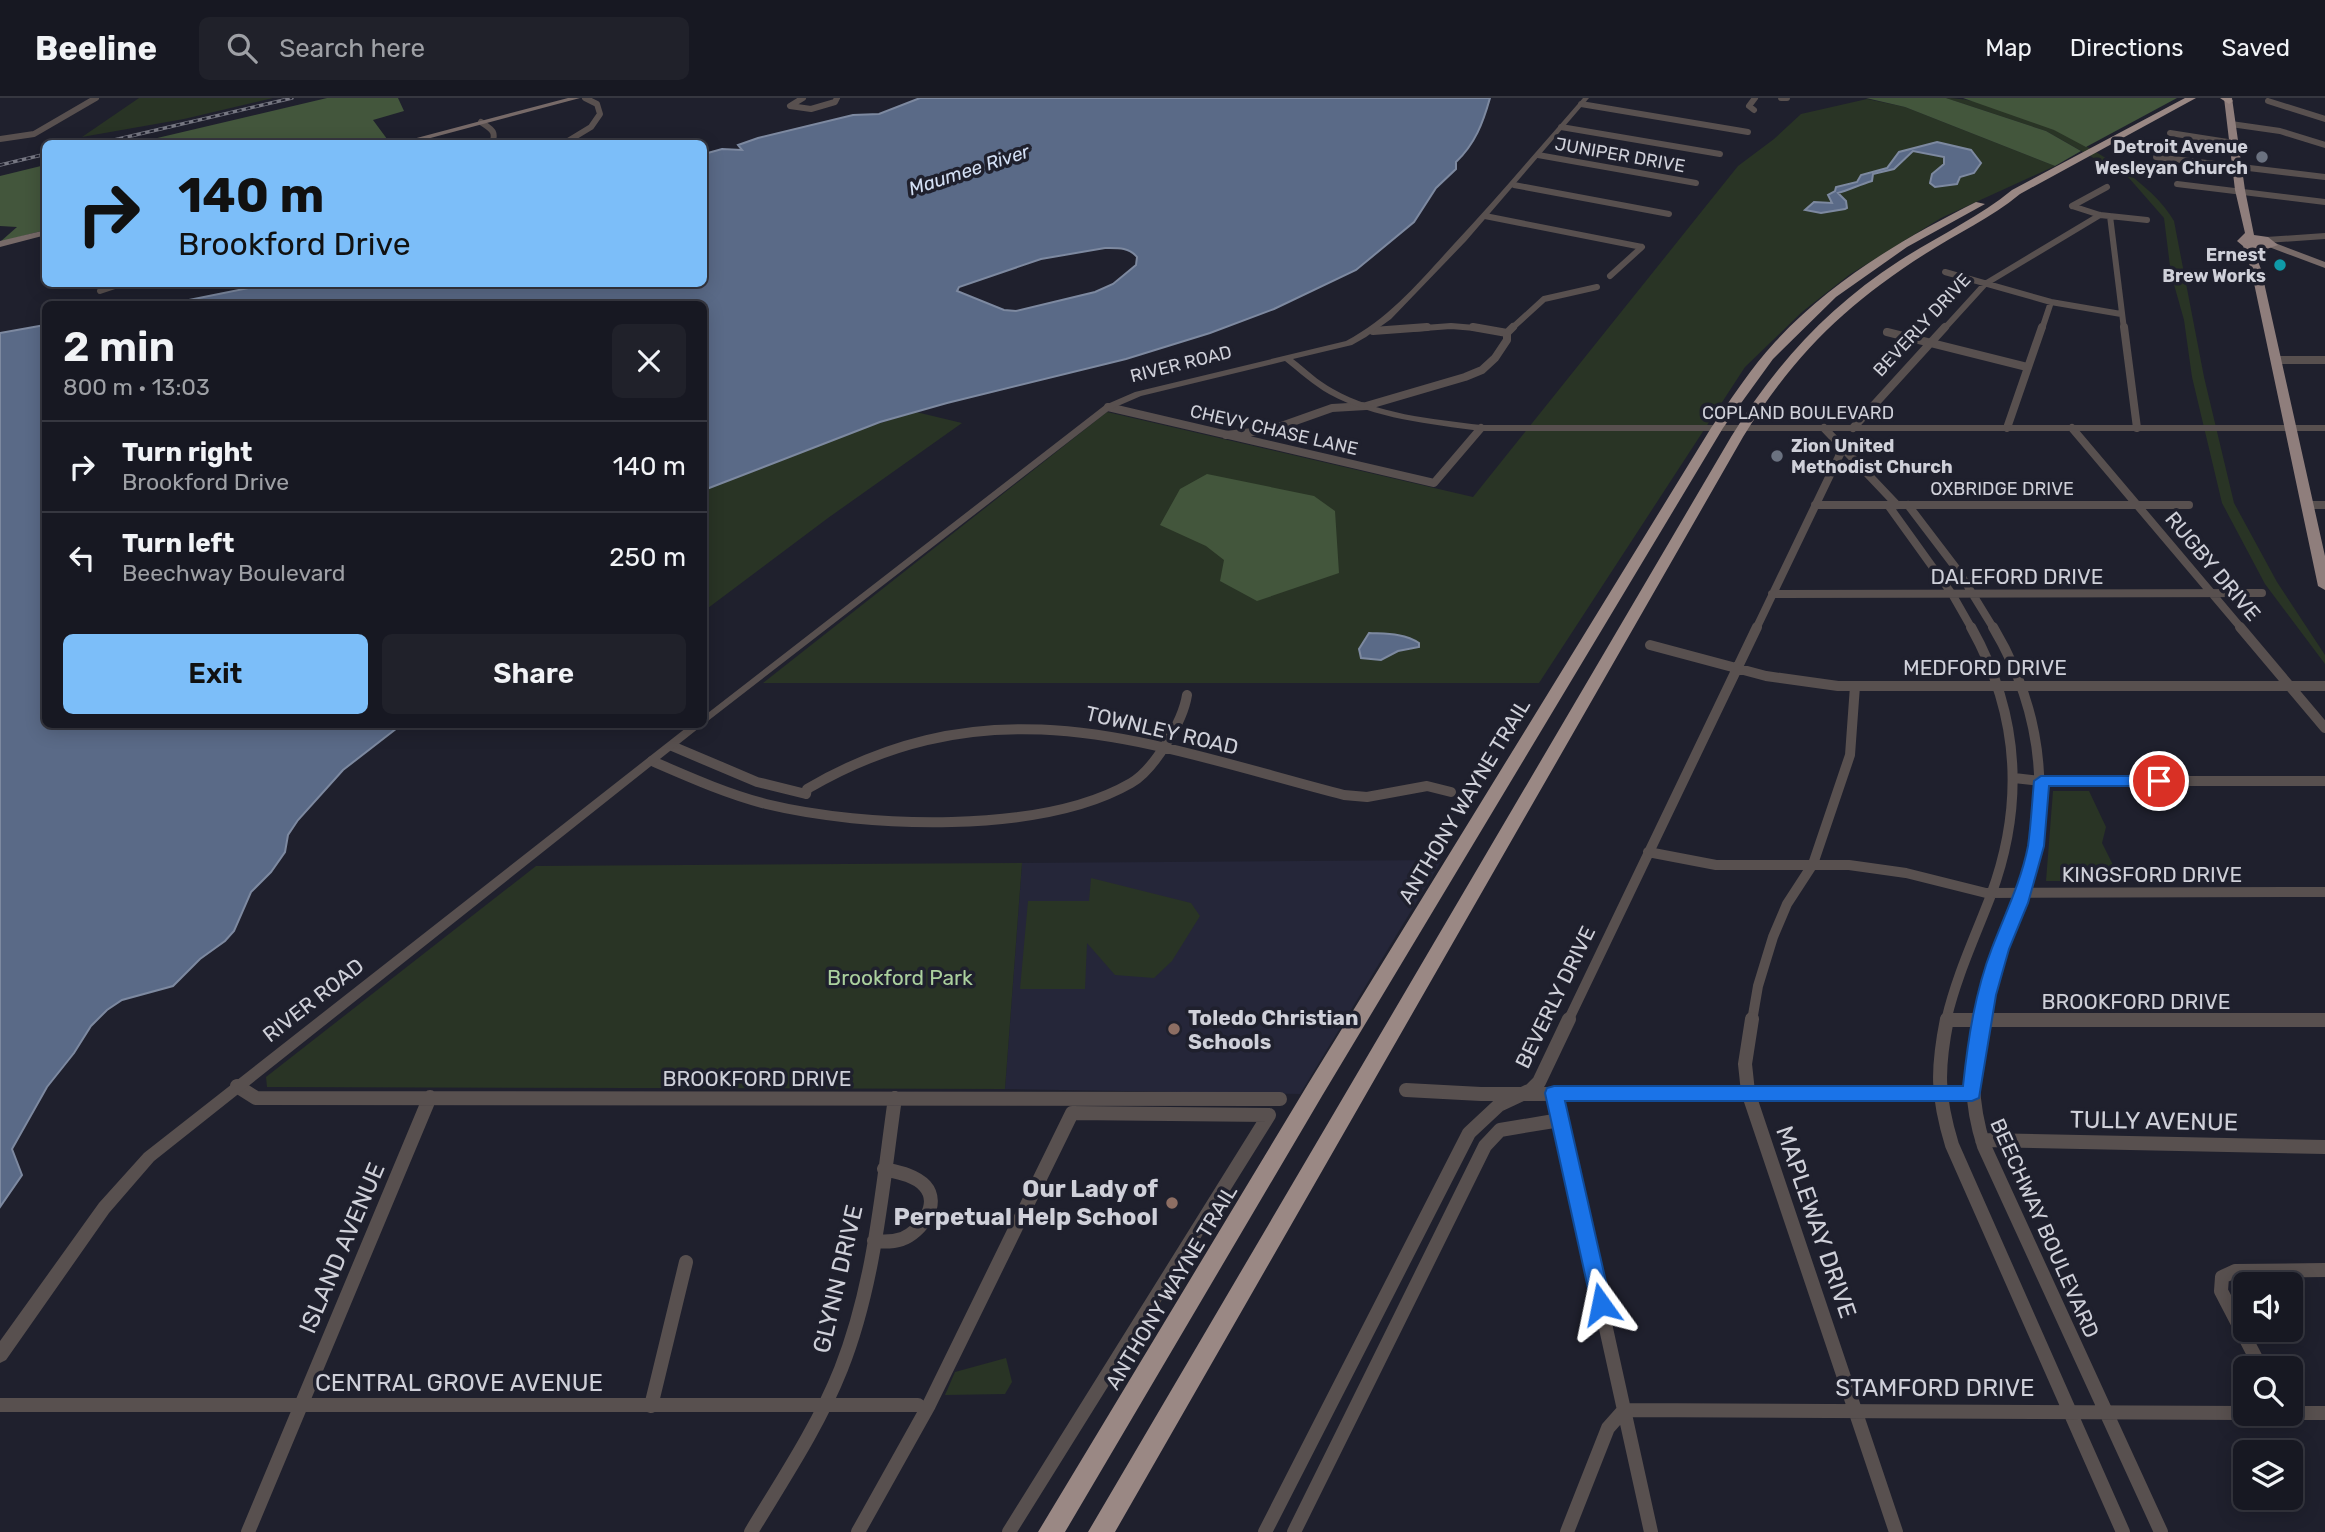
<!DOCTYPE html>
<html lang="en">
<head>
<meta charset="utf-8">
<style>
  :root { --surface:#171822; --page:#20212a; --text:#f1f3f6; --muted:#9ea0a5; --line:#363740; --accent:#7cbef9 }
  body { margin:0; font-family:Rubik,sans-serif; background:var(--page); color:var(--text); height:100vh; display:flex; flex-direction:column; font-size:26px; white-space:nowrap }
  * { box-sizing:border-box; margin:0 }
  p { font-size:23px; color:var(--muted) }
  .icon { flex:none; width:38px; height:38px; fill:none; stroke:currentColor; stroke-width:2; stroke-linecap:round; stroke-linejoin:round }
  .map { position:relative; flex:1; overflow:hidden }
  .sheet { position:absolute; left:42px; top:203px; width:665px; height:427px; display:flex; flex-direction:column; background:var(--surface); border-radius:10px; box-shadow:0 4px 18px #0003,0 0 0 2px var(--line) }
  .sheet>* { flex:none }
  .guide { position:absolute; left:42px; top:42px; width:665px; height:147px; border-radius:10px; box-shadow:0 4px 18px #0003,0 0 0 2px var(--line); background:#7cbef9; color:#111; overflow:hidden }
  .fabs { position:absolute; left:2233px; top:1174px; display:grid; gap:14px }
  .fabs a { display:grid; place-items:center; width:70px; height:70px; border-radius:10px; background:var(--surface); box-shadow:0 4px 18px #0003,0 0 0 2px var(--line); font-size:35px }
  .pin { position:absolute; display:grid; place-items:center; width:60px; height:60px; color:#fff; margin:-30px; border:4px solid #fff; border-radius:50%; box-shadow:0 2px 7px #0007 }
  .me { position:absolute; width:77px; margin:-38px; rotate:348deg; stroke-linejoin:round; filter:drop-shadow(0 0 5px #0008) }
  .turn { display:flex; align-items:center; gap:24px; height:147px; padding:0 21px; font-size:32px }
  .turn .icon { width:91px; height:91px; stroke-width:2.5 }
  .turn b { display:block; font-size:49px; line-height:60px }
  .round { display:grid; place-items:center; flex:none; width:74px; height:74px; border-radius:10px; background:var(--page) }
  .summary { display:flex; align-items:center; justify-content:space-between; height:119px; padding:0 21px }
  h1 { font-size:42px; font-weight:600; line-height:52px }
  .action { display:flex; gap:14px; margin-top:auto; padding:14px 21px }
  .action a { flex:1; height:80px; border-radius:10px; background:var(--accent); color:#111; font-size:28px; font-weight:600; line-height:80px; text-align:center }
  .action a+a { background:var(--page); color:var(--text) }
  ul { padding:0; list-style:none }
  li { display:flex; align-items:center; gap:21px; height:91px; padding:0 21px; border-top:2px solid var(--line) }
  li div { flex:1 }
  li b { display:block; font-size:26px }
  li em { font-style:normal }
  header { display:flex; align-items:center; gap:42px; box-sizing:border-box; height:98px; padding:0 35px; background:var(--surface); border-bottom:2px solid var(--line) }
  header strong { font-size:33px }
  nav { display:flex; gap:38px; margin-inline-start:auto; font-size:24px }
  .search { width:490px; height:63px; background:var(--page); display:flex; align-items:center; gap:18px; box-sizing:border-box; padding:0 24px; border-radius:10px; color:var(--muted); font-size:26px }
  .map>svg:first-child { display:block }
</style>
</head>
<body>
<header>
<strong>Beeline</strong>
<div class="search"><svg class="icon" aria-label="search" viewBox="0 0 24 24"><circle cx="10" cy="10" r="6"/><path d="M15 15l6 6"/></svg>Search here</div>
<nav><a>Map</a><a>Directions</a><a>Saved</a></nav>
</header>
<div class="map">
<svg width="2325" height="1434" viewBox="0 0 2325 1434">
  <rect width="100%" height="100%" fill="#1f202d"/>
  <!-- built -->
  <path fill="#252639" d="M1442,762L1300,996L1005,991L1022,765Z"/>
  <!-- green -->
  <path fill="#293425" d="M139,0H273L184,21L82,39Z
    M1946,0C2009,0 2143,67 2174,123L2204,279L2234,405L2277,484L2325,557V566L2265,486L2222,405L2192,279L2184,222L2171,176L2164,120L2129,80L2046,33Z
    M1867,1L1905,9L2055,68L1941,120L1849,177L1802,214L1745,269L1539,585H763L1107,314L1473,399L1738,68L1774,41L1801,16Z
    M916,314L962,325L828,420L704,513V392L848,335Z
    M2053,693H2089L2106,729L2102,745L2121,783H2046Z
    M1022,765L1005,991L267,989L266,979L536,768Z
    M1091,780L1191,805L1200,818L1172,863L1154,880L1115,877L1087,845L1085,891H1020L1028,803H1089Z
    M1006,1260L1012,1284L1005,1296L945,1297L955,1274Z"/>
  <!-- forest -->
  <path fill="#43563c" d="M327,0H398L404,13L373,22L390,45H136Z
    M1866,0H1946L2046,33L2081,53L2055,68L1905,9Z
    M1963,0H2177L2086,49L2054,32Z
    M45,67V132L0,144L17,129L0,128V78Z
    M1207,376L1314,398L1335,413L1339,475L1257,503L1220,483L1224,462L1206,448L1160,427L1180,391Z"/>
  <!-- water -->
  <path fill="#5a6a87" stroke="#7d89a0" stroke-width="2" fill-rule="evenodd" d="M920,0H1490C1483,25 1475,46 1456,64V71L1436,90L1414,124L1356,172L1274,211L1210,235L1126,261L947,305L880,324L704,392V206H169L268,186H704V56L722,51L742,52L738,47L758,40L853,17L879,16ZM1105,150C1117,150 1129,149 1137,159L1136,167L1113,186L1095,194L1016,213L1004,212L957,193L959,189L1041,161Z
    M1937,44L1971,52L1981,65L1974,75L1960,79L1957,86L1935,89L1930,85L1932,76L1944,66V59L1913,53L1894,71L1873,76L1872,83C1859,87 1849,92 1838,95L1846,103L1847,110L1845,111L1821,115L1805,112L1814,104L1832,105L1828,97L1835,93L1836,89L1857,84L1861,77L1887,70L1899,54Z
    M45,227L46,626L401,627L343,672L298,722L288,737L285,754L271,774L251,794L234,833L225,843L200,861L173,888L122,902L107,912L91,928L74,955L47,989L12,1051L22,1077L0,1109V235Z
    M1369,535C1386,536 1404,535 1419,545V549L1398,553L1381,562L1361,560L1359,551Z"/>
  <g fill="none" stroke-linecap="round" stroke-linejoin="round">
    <!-- minor-far3 -->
    <path stroke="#58504f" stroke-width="6" d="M803,0L790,8L811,11L835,4L837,0
      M1781,0H1787
      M2268,3L2325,21
      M1581,6L1748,34
      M1754,12L1749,8L1755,0
      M481,24C491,31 497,33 492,46
      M2231,26L2280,33L2325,47
      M1561,29L1720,56
      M2170,35L2234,45
      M0,41L34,36L96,0
      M563,46L591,29L600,16L597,6L585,0
      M1538,57L1696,85
      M2156,59L2325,79
      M2177,86L2325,104
      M1514,87L1669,116
      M2072,108L2100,117L2147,122
      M2072,108L2107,89
      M1485,118L1642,149
      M2110,118L2124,231
      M2266,142L2325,138
      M1945,174L2051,204L2121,216
      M1610,178L1642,149
      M100,193L121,186
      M1411,231L1451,228L1487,231
      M1511,231L1544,201L1597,189
      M1944,231L1985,186L2100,117
      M2042,231L2051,204"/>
    <!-- minor-far2 -->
    <path stroke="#58504f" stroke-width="8" d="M1473,229L1507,235
      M2124,229L2137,330
      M1373,233L1427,229
      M1887,234L2027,269
      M2276,262H2325
      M1108,309L1434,385L1481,330
      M1824,330L1897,407
      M1853,330L1945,229
      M2007,330L2042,229
      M2072,330L2242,531
      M1226,337L1270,332L1332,310L1366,308L1465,279L1482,272L1495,260L1507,242V235L1513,229
      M1815,407H2189
      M1888,407L1952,496L1972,531
      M1908,407L1959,474L1994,531
      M2307,407H2325
      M1772,496L2262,495
      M1756,531L1843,350"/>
    <!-- minor-far1 -->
    <path stroke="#58504f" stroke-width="10" d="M2240,529L2325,630
      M1650,547L1766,578L1838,588H2325
      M672,648L757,684L806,696
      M652,663C689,679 727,696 766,706C865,730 1041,737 1131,685C1154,672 1183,623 1187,597
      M2014,680L2041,683H2325
      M806,696L807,691C995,581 1151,647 1344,697L1367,699L1427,688L1451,694
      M1648,754L1716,767H1849L1906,775L1986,795L2325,794
      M1948,922H2325
      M1568,923L1757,529
      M1752,923L1758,888L1773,839L1787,806L1813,766L1850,657L1855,588
      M1946,923C1956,879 1975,839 1991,797C2025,705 2019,615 1971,529
      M1980,923C1986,897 1992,871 2002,846C2008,831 2016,817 2021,802C2052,707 2045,616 1993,529"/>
    <!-- minor -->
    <path stroke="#58504f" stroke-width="14" d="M1752,921L1745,966L1748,994L1896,1434
      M1947,921C1937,971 1937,998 1952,1047L2123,1434
      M1980,921C1970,966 1970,1005 1984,1048L2161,1434
      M1948,922H2325
      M237,988L256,1000L1280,1001
      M1406,992L1481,996L1972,995
      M1554,995L1651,1434
      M1982,1042L2325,1049
      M874,1143C883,1144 893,1144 902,1141C921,1134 941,1106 925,1088C915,1077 897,1074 884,1071
      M2261,1270L2221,1193L2222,1179L2235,1173L2325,1172
      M0,1307H918
      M651,1308L686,1164
      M2291,1315H2325
      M248,1434L430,999
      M751,1434C783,1381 818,1329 841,1271C875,1185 882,1091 895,1000
      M858,1434L929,1307L1072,1015L1269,1017
      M1009,1434L1269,1017
      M1265,1434L1469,1035L1499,1007L1531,992L1539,984L1569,921
      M1294,1434L1485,1048L1500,1032L1560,1022
      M1567,1434L1608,1330L1624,1312L2245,1315"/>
    <!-- tertiary -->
    <path fill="#58504f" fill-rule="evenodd" d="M1583,0H1589L1466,143L1391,221L1366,239L1352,247L1293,261C1306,271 1318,283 1333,291C1377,316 1431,321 1481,327H2325V333H1481C1430,326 1375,321 1329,296C1313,287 1299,274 1285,263L1141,298L1111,311L704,626L154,1063L109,1115L6,1262L0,1265V1243L99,1105L144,1055L691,626H704V618L1105,307L1135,294L1346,243C1390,220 1421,182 1454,146C1498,99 1540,49 1583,0Z"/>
    <!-- secondary -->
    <path fill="#776a68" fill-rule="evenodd" d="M568,0H580L408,46H394Z
      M46,132V137L0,149V143Z
      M2269,145H2275L2325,164V170L2269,149Z"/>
    <!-- primary -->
    <path fill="#8f7e7c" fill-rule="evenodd" d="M2224,0H2232L2245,92L2254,137L2268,139L2278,147L2261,153L2253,151L2261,171L2325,458V492L2318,488L2251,171L2243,148L2237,143L2245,135L2235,92Z"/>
    <!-- trunk -->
    <path fill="#9a8884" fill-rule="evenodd" d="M2185,0H2196L2020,96C1991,120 1956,136 1925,156C1845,207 1793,258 1743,339L1115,1434H1088L1731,339C1775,267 1828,209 1899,163C1936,139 1978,120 2012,92Z
      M2220,0H2230L2233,3L2229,6Z
      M1976,104L1985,106L1907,149L1836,199L1773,261L1723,330L1322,998L1065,1434H1038L1308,986L1711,330C1731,301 1751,270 1775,244C1831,183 1902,141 1976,104Z"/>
    <!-- rail casing -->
    <g stroke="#767782" stroke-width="3.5">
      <path id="rail" d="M97,46L292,0
        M0,67L46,56"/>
    </g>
    <!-- rail -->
    <use href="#rail" stroke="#1f202d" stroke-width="2" stroke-dasharray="4.5" stroke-linecap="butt"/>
  </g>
  <!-- route -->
  <path fill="#1a73e8" stroke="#114b97" stroke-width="2" d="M2041,678H2159L2167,683L2159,688H2049L2044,748L2028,805L2009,851L1996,897L1979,1000L1972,1003H1565L1611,1206L1608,1213L1601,1216L1593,1213L1545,995L1547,990L1554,988H1963C1968,941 1975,894 1992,850C2005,816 2021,784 2028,748C2031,727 2032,704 2034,683Z"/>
  <!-- markers -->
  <g fill="#6b7280" stroke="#1f202d" stroke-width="2.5">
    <circle cx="2262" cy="59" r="7"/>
    <circle cx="1777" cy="358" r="7"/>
  </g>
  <circle fill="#0f9aa8" stroke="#1f202d" stroke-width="2.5" cx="2280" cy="167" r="7"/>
  <g fill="#8d6e63" stroke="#1f202d" stroke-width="2.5">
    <circle cx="1174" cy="931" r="7"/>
    <circle cx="1172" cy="1105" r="7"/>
  </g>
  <g text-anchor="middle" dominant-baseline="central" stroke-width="7" stroke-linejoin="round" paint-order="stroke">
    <!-- far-poi labels -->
    <g font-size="18" font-weight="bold" fill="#cfd0d9" stroke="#1f202d" text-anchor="end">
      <text x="2248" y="49">Detroit Avenue<tspan x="2248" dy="21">Wesleyan Church</tspan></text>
      <text x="2266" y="157">Ernest<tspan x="2266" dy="21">Brew Works</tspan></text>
      <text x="1791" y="348" text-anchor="start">Zion United<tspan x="1791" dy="21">Methodist Church</tspan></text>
    </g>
    <!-- far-street labels -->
    <g font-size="18" fill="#cfd0d9" stroke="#1f202d">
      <text transform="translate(1620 57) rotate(10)">JUNIPER DRIVE</text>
      <text transform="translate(1922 227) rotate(-47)">BEVERLY DRIVE</text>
      <text transform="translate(1181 266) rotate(-14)">RIVER ROAD</text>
      <text x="1798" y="315">COPLAND BOULEVARD</text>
      <text transform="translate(1274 332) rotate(13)">CHEVY CHASE LANE</text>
      <text x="2002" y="391">OXBRIDGE DRIVE</text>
    </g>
    <!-- far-water labels -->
    <g font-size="19" font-style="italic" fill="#d4e0f5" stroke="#1f202d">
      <text transform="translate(969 72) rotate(-18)">Maumee River</text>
    </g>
    <!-- street labels -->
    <g font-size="21" fill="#cfd0d9" stroke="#1f202d">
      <text transform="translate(2213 468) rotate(50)">RUGBY DRIVE</text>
      <text x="2017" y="478">DALEFORD DRIVE</text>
      <text x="1985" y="569">MEDFORD DRIVE</text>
      <text transform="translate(1162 632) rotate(13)">TOWNLEY ROAD</text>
      <text transform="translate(1464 703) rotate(-59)">ANTHONY WAYNE TRAIL</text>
      <text x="2152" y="776">KINGSFORD DRIVE</text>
      <text transform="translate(1555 899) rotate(-64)">BEVERLY DRIVE</text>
      <text transform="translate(313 902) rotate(-38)">RIVER ROAD</text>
      <text x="2136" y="903">BROOKFORD DRIVE</text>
      <text x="757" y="980">BROOKFORD DRIVE</text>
      <text transform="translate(2045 1130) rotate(66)">BEECHWAY BOULEVARD</text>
      <text transform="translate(1171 1189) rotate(-59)">ANTHONY WAYNE TRAIL</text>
    </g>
    <!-- park labels -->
    <g font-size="21" fill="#abd09e" stroke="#1f202d">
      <text x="900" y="879">Brookford Park</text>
    </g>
    <!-- poi labels -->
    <g font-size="21" font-weight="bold" fill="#cfd0d9" stroke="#1f202d" text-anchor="start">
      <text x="1188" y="919">Toledo Christian<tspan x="1188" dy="24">Schools</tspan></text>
    </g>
    <!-- near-street labels -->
    <g font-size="24" fill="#cfd0d9" stroke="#1f202d">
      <text transform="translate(2154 1023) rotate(1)">TULLY AVENUE</text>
      <text transform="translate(1816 1124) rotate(71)">MAPLEWAY DRIVE</text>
      <text transform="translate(342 1150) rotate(-67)">ISLAND AVENUE</text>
      <text transform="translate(838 1181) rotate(-77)">GLYNN DRIVE</text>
      <text x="459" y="1285">CENTRAL GROVE AVENUE</text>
      <text x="1935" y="1290">STAMFORD DRIVE</text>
    </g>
    <!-- near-poi labels -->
    <g font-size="24" font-weight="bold" fill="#cfd0d9" stroke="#1f202d" text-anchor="end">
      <text x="1158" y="1091">Our Lady of<tspan x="1158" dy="28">Perpetual Help School</tspan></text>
    </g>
  </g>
</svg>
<div class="fabs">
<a><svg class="icon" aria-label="sound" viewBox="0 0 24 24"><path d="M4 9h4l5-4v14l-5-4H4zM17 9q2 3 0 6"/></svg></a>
<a><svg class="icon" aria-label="search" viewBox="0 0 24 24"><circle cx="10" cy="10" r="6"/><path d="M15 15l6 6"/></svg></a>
<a><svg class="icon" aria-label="layers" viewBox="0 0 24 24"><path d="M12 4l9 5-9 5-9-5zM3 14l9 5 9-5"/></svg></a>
</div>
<div class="pin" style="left:2159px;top:683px;background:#d93025"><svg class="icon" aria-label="arrive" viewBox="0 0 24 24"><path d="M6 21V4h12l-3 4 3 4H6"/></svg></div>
<svg class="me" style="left:1601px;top:1206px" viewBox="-20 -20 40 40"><path d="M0-17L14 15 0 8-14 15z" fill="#1a73e8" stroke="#fff" stroke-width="4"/></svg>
<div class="guide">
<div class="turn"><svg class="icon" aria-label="right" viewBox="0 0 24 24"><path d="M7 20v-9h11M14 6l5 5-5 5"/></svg><div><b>140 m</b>Brookford Drive</div></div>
</div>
<section class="sheet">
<div class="summary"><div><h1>2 min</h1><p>800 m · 13:03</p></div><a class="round"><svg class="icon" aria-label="close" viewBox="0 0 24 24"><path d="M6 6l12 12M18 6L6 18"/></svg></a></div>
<ul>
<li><svg class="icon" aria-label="right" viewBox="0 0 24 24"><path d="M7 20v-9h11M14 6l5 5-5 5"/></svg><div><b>Turn right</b><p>Brookford Drive</p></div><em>140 m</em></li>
<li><svg class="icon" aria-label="left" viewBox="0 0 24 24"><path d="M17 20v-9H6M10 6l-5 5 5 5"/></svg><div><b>Turn left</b><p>Beechway Boulevard</p></div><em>250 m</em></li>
</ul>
<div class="action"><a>Exit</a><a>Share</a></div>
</section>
</div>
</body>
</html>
